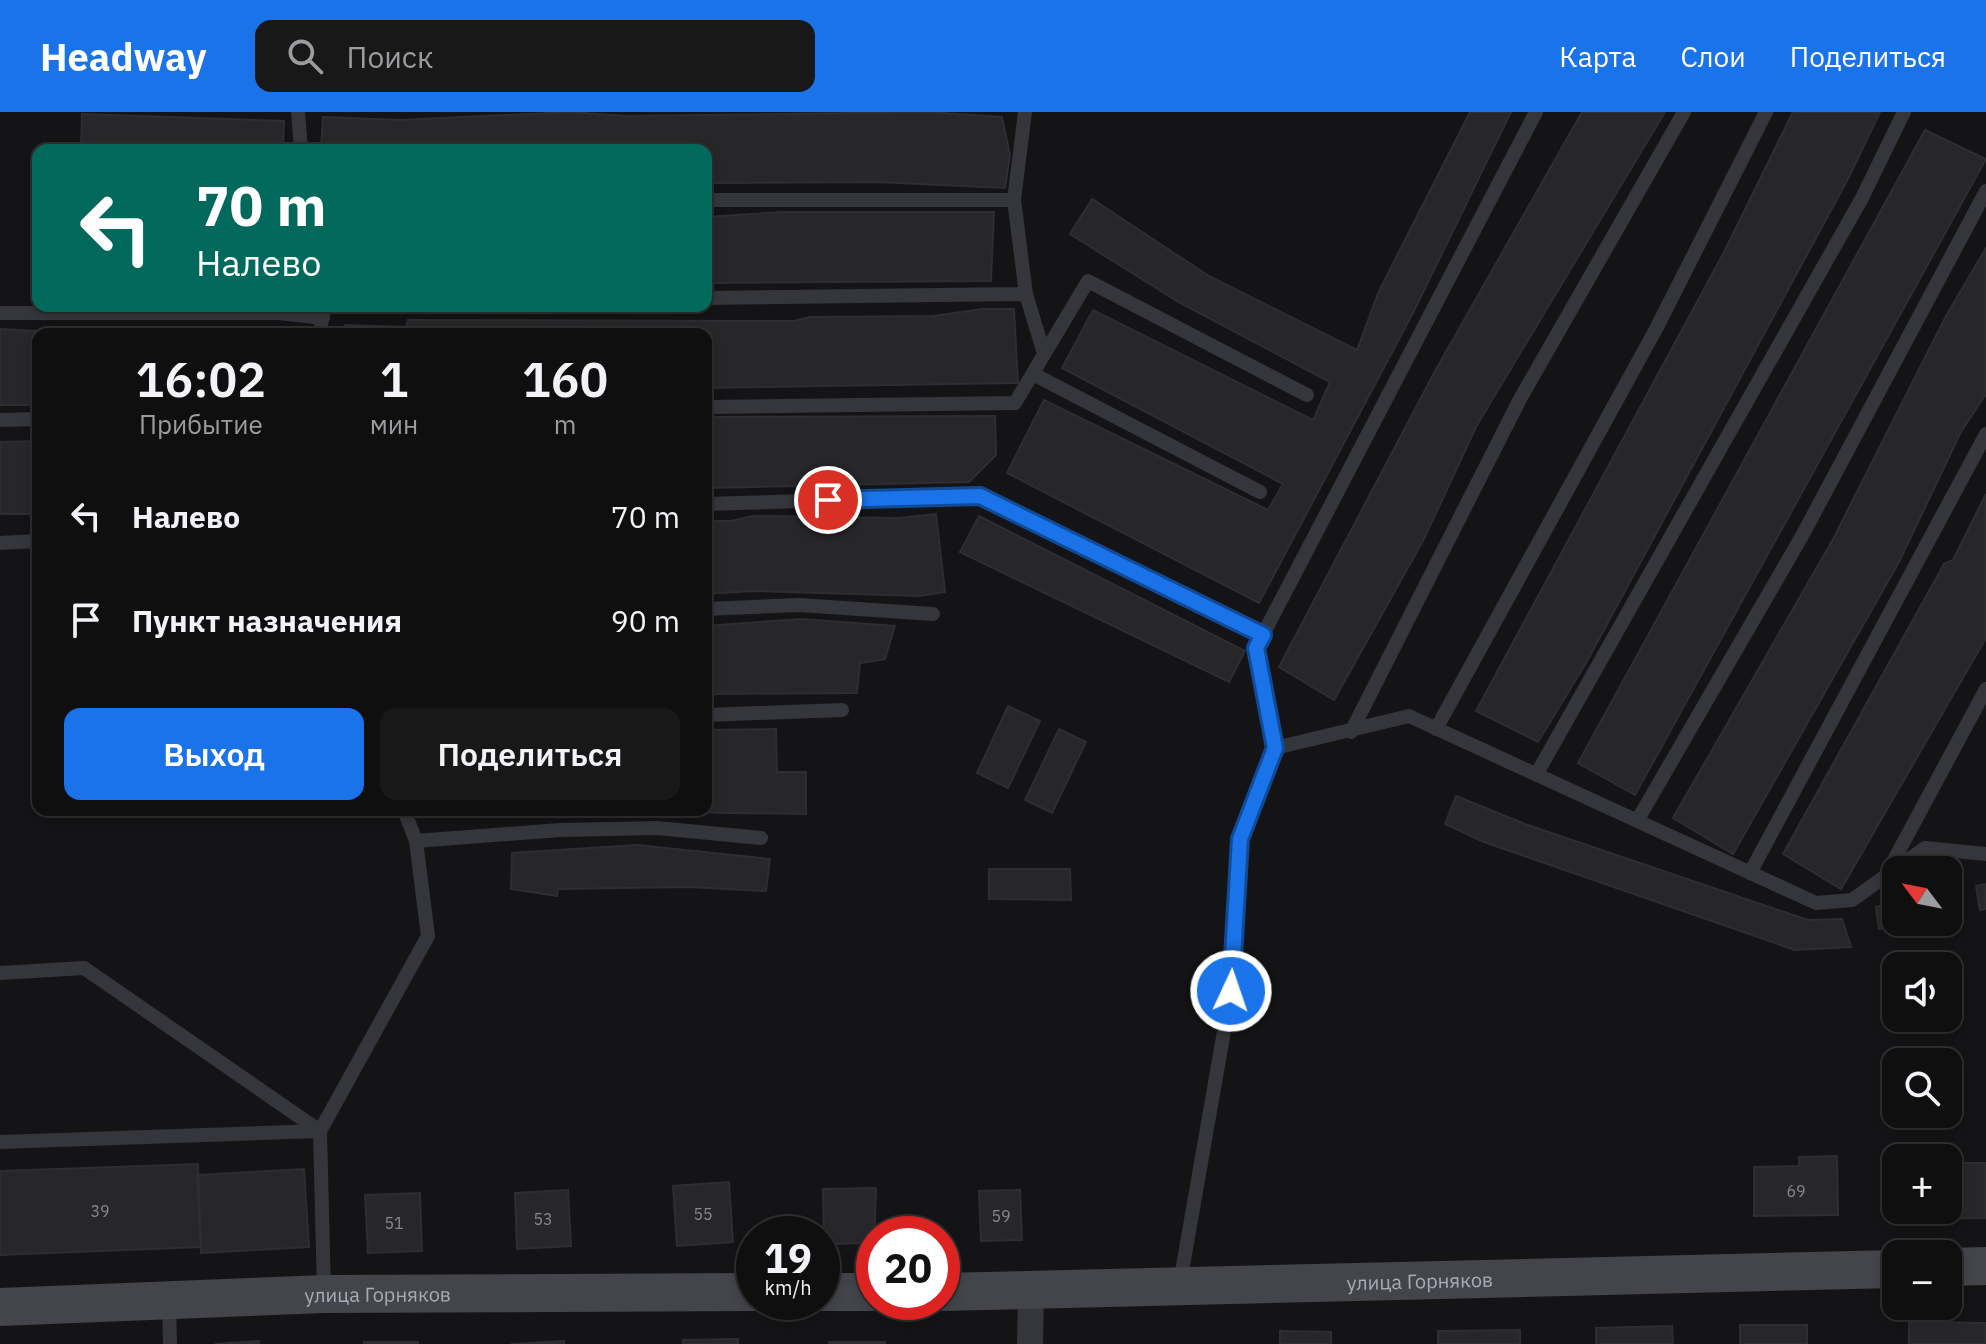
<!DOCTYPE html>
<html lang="ru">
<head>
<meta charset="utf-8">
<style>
  :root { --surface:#0f0f10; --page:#181819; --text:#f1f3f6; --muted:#9b9c9f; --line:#2f2f30; --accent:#1a73e8 }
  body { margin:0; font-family:"IBM Plex Sans",sans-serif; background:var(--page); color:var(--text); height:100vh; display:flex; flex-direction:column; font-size:30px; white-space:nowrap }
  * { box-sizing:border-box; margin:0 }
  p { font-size:26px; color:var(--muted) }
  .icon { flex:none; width:44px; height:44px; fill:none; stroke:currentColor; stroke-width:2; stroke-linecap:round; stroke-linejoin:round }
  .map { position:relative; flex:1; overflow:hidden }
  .side { position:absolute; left:32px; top:216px; width:680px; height:488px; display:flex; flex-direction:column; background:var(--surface); border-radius:16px; box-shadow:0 4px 12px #0003,0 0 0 2px var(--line) }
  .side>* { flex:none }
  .guide { position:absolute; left:32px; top:32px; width:680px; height:168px; border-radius:16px; box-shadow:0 4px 12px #0003,0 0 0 2px var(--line); background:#00695c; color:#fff; overflow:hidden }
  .needle { width:52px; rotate:302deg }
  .tools { position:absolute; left:1882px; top:744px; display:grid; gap:16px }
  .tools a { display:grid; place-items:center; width:80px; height:80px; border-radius:16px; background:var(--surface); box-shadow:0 4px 12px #0003,0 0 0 2px var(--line); font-size:40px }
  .speed { position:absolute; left:736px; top:1104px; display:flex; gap:16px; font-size:40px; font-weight:700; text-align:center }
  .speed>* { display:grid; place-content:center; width:104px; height:104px; border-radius:50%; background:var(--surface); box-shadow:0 4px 12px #0003,0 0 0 2px var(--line); line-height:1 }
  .speed small { font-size:20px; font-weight:400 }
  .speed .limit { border:12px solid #d22; background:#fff; color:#111 }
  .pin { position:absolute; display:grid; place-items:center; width:68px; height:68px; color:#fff; margin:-34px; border:4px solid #fff; border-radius:50%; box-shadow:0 2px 8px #0007 }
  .me { position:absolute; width:88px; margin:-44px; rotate:3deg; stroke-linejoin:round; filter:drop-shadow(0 0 6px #0008) }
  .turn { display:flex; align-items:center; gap:28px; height:168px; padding:0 32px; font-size:36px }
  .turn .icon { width:104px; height:104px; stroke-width:2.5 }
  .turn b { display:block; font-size:56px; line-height:68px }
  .eta { display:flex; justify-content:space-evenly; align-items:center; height:136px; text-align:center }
  .eta b { font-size:48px; font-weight:600; line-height:56px }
  .button { display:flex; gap:16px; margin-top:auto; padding:16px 32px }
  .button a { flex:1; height:92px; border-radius:16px; background:var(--accent); color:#fff; font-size:32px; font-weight:600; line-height:92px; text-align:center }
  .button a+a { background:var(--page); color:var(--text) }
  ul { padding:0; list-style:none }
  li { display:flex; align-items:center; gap:24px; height:104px; padding:0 32px }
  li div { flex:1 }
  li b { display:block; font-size:30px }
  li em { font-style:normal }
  header { display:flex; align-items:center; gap:48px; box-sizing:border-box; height:112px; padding:0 40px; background:var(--accent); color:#fff }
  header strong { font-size:38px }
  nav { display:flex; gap:44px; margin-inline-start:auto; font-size:28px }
  .search { width:560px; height:72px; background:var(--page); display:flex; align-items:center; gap:20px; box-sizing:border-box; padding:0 28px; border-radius:16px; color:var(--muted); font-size:30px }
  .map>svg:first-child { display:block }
</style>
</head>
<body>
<header>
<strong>Headway</strong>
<div class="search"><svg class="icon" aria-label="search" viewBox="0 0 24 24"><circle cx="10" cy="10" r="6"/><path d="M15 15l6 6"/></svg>Поиск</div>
<nav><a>Карта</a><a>Слои</a><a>Поделиться</a></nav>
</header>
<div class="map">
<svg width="1986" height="1232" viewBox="0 0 1986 1232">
  <rect width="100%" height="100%" fill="#141416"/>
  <!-- building -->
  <path fill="#27272a" stroke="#2e2e32" stroke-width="2" d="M571,0L625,4L929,0L1002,5L1010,43L1005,76L875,70L706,71V38H321L323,5L401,8Z
    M1470,0H1511L1414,199L1259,491L1007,361L1044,288L1268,398L1283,372L1062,256L1093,198L1313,308L1330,270L1180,191L1070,122L1092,87L1209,164L1357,238L1379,179Z
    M1582,0H1665L1477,313L1424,427L1334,588L1279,555L1435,259Z
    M1793,0H1880L1849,65L1586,551L1538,630L1476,599L1724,140Z
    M82,2L284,9L283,38H81Z
    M1925,18L1986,47L1635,683L1578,651Z
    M782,100H994L991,169L706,171V105Z
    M1986,136V282L1961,320L1899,450L1733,742L1673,706L1832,429L1946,204Z
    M983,197H1014L1018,271L706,276V222H345V213L406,215L408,208L794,209L809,205L933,204Z
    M0,217L96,222H38V293H0Z
    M269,218L270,222H155Z
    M995,304L996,343L969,370L706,376V305Z
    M38,329V402H0V330Z
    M1986,382V526L1841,777L1783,742L1944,452L1953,448Z
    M936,402L945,480L920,484L753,479L706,482V409H731L753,404L899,406Z
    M979,404L1245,539L1229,570L960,440Z
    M801,507L895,514L885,547L860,551L857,581L706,582V514Z
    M1008,594L1040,609L1008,676L977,661Z
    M776,617L777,660H806V702L601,699L420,704L419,698H706V618Z
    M1059,617L1086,630L1052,701L1025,688Z
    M1456,684L1525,712L1808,808L1842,807L1851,835L1795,838L1484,730L1445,712Z
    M637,733L770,747L766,779L690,775L558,777L557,784L511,777L512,741Z
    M989,757H1070L1071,788L989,787Z
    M1986,772V797L1980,798L1976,774Z
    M1896,790V810H1911L1879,817L1876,795Z
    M1837,1044L1838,1103L1754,1104V1055L1799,1054V1045Z
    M1948,1051H1986V1106L1912,1107V1098H1948Z
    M198,1052L201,1135L0,1143V1059Z
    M304,1057L309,1135L201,1141L197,1063Z
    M729,1070L733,1130L677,1134L673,1074Z
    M876,1076L874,1131L824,1132L823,1077Z
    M568,1078L571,1134L517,1137L515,1081Z
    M1020,1078L1022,1128L981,1129L979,1079Z
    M420,1081L422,1139L368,1141L365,1083Z
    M1909,1210L1986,1211V1232H1909Z
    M1740,1213H1807V1232H1740Z
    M1672,1214L1673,1232H1596V1216Z
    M1520,1218V1232H1438V1219Z
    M1280,1219L1331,1220V1232H1280Z
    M738,1227V1232H683V1228Z
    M259,1229V1232H215Z
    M564,1229V1232H511Z
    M364,1230H418V1232H364Z
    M829,1230H885V1232H829Z"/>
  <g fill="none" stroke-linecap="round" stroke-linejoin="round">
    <!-- lane -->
    <path stroke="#35363b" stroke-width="14" d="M298,0L301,38
      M1025,0L1014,88L1026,182L1044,242
      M706,88H1014
      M706,186L1026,182
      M0,201H279L323,206
      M319,222L325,194
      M1033,262L1260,380
      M706,295L1015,291L1088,169L1307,283
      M0,308L38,307
      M706,392L980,384L1263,523
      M0,431L38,429
      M706,497L799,493L933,502
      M706,603L842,598
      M1436,617L1656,217L1766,0
      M1351,620L1520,287L1684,0
      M1275,636L1409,604L1816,791L1852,788L1925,736L1986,742
      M1536,663L1862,86L1904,0
      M1637,709L1802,424L1986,79
      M416,729L560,718L657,716L761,726
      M1750,761L1986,322
      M1887,761L1986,577
      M0,861L84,856L320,1019
      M0,1030L320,1019
      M1180,1171L1231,879L1240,727L1275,636L1256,536L1536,0
      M324,1181L320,1019L428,824L416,729L404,698
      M169,1191L170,1232"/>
    <!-- street -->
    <path stroke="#35363b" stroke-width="26" d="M1030,1232L1031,1180"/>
    <!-- secondary -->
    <g stroke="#44454b" stroke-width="38">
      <path d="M1948,1155L1986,1154"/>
      <path d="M822,1180H874"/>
      <path id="s1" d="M942,1180L1896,1157"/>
      <path id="s2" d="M0,1195L324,1182L754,1180"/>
    </g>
  </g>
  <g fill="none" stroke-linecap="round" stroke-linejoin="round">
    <!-- route casing -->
    <g stroke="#114b97" stroke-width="20">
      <path id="route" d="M828,388L980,384L1263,523L1256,536L1275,636L1240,727L1231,879"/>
    </g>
    <!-- route -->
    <use href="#route" stroke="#1a73e8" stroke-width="14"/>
  </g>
  <g text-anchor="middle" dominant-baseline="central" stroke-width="8" stroke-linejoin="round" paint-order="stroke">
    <!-- number labels -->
    <g font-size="16" fill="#868992">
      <text x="1796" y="1079">69</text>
      <text x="100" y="1099">39</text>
      <text x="703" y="1102">55</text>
      <text x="1001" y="1104">59</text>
      <text x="543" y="1107">53</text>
      <text x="394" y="1111">51</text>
    </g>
    <!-- street labels -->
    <g font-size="20" fill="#a6abb6" stroke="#0f0f11">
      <text stroke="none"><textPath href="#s1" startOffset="478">улица Горняков</textPath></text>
      <text stroke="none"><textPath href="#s2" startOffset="378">улица Горняков</textPath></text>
    </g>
  </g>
</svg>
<div class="tools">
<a><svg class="needle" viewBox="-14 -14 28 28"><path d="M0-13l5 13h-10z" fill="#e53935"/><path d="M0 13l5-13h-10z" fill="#9b9c9f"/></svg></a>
<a><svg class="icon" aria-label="sound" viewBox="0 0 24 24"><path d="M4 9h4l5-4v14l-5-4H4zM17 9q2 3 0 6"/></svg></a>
<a><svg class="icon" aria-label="search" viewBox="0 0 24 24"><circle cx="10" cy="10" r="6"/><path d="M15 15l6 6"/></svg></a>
<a>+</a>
<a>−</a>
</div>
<div class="speed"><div>19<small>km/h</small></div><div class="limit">20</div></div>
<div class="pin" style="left:828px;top:388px;background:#d93025"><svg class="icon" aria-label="arrive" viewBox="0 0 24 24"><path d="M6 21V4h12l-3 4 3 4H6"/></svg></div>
<svg class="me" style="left:1231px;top:879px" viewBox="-20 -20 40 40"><circle r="17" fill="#1a73e8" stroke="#fff" stroke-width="3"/><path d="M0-11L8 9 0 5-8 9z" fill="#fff"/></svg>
<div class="guide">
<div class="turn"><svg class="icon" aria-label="left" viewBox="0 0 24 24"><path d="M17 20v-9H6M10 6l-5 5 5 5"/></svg><div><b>70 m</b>Налево</div></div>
</div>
<section class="side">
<div class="eta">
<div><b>16:02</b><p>Прибытие</p></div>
<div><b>1</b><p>мин</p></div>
<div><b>160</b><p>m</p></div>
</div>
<ul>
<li><svg class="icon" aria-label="left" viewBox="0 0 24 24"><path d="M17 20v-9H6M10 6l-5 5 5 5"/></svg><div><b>Налево</b></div><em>70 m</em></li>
<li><svg class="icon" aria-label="arrive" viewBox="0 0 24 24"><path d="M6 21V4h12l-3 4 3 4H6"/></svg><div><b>Пункт назначения</b></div><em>90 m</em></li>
</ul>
<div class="button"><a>Выход</a><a>Поделиться</a></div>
</section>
</div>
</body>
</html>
